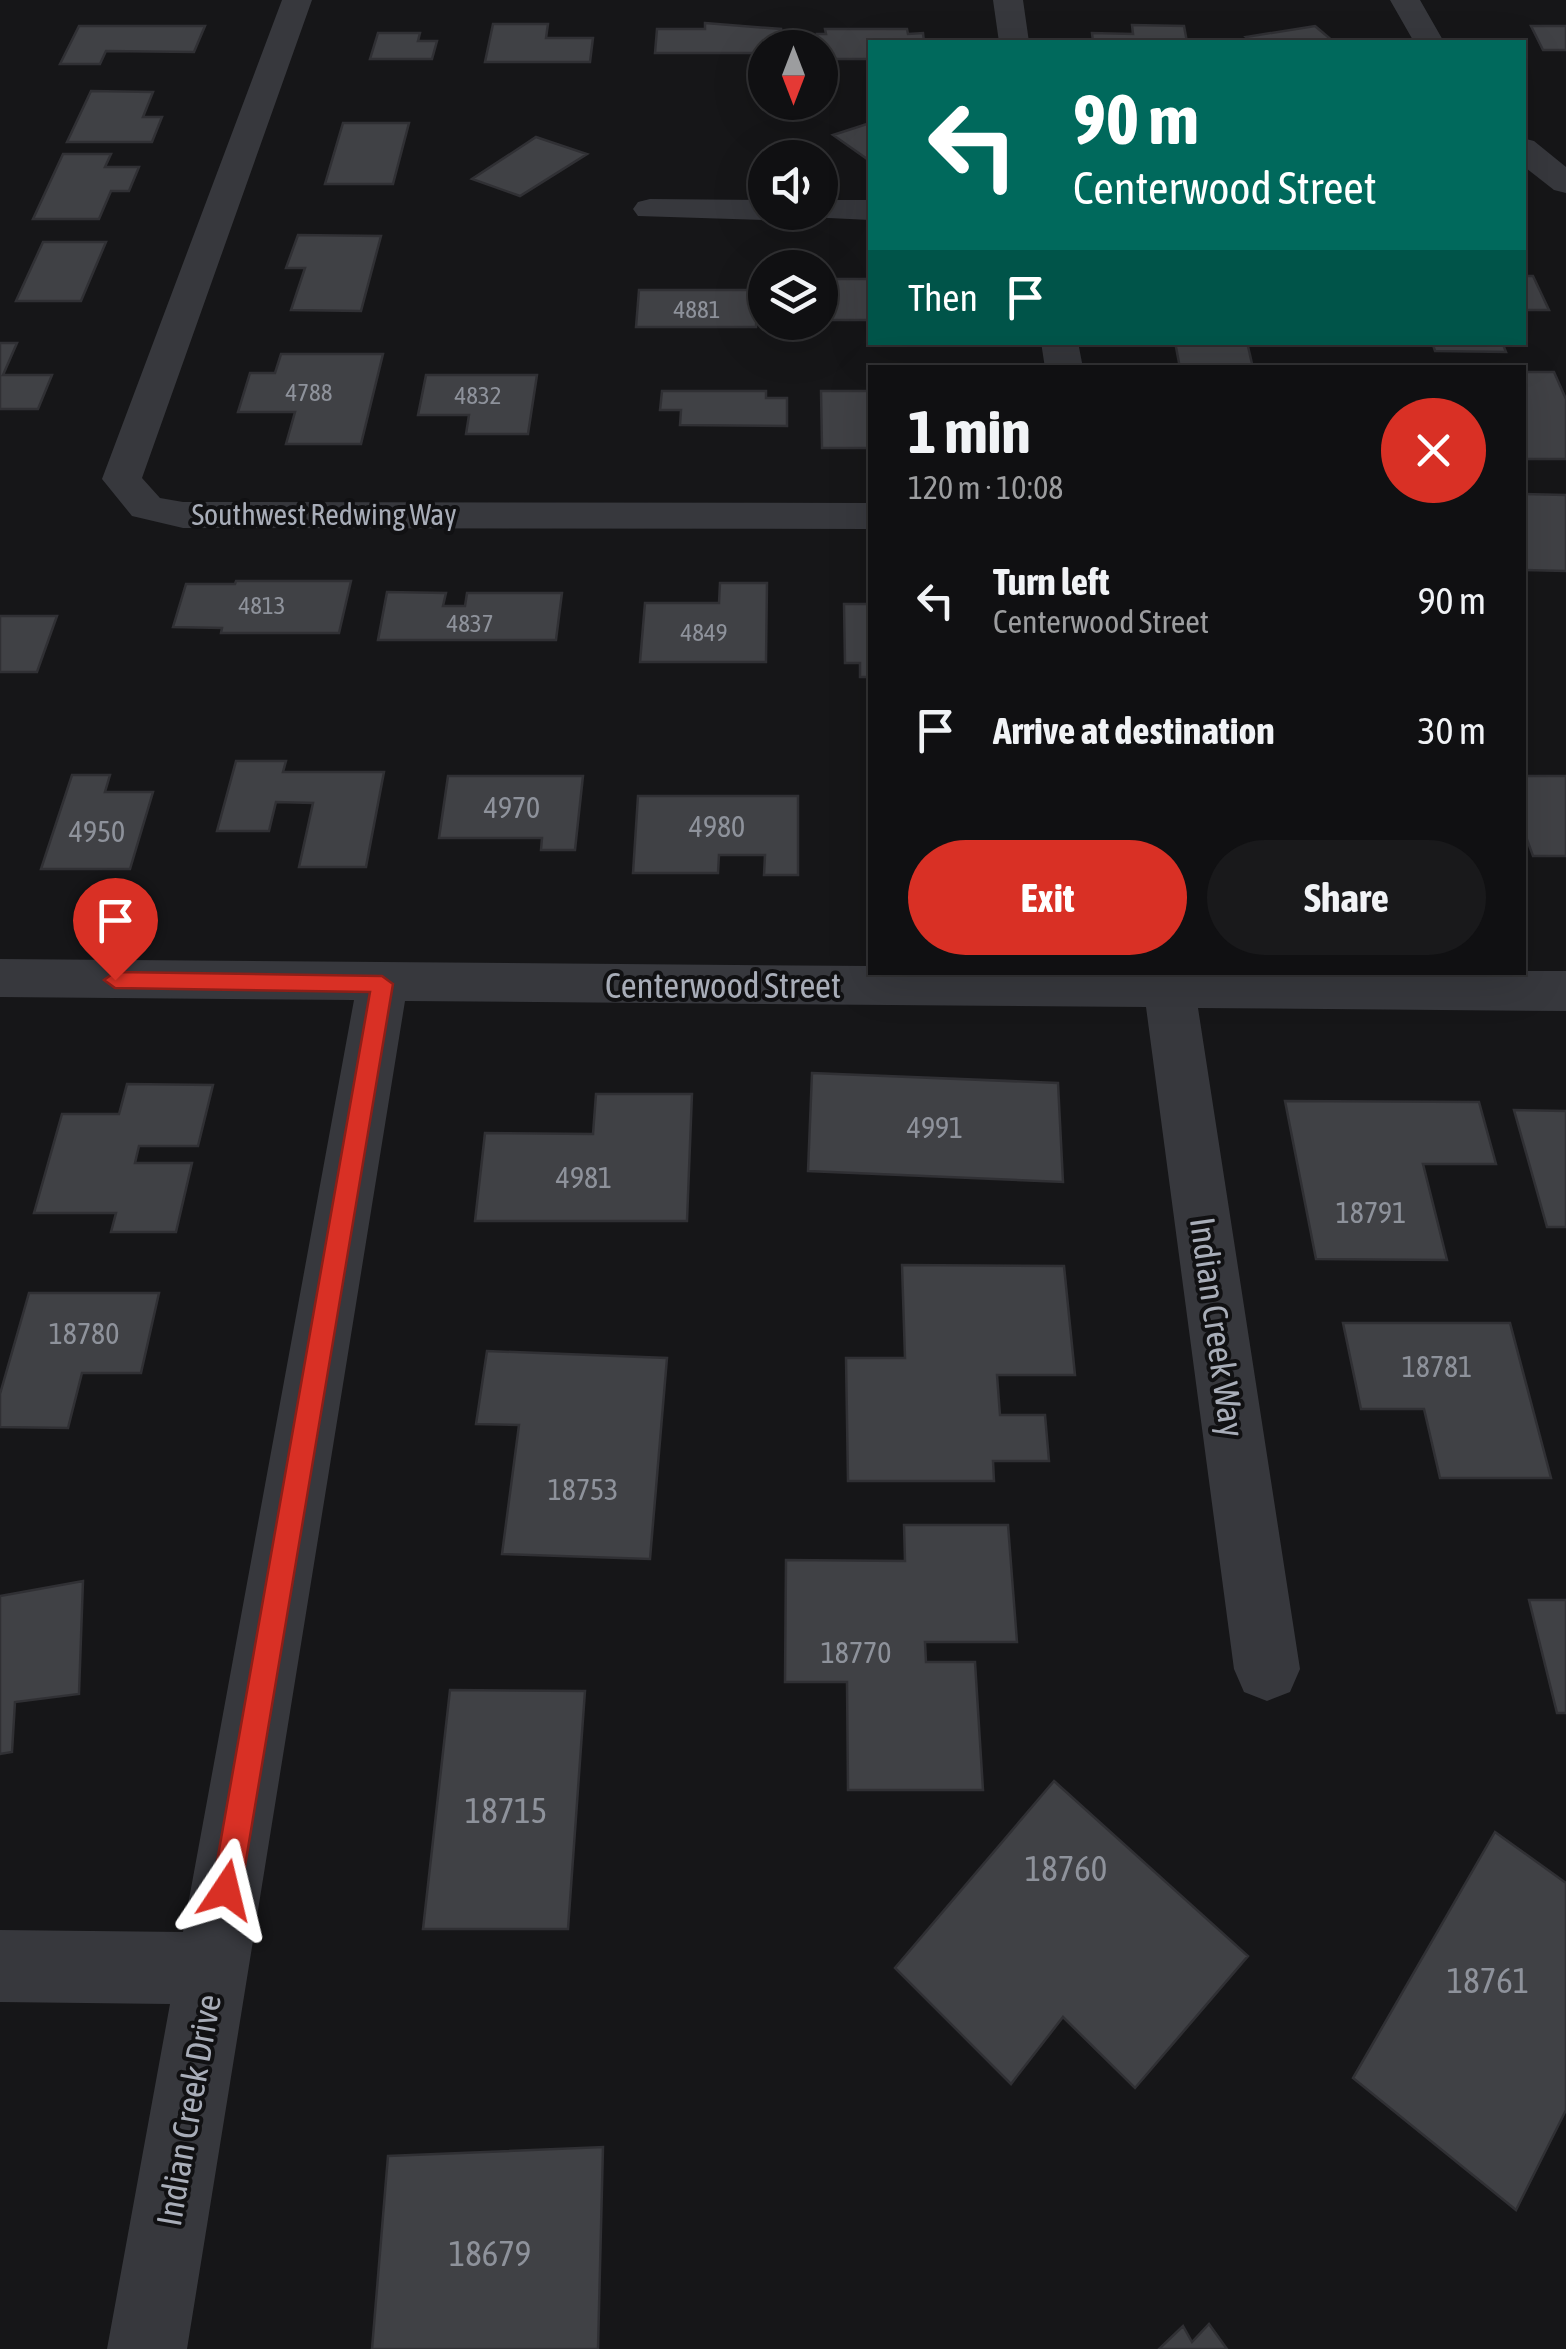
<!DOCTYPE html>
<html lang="en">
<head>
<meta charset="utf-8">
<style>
  :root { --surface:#101012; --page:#19191b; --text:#f1f3f6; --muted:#9c9d9f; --line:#303032; --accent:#d93025 }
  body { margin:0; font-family:"Asap Condensed",sans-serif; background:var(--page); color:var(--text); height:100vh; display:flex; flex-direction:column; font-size:38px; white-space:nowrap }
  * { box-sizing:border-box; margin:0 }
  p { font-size:32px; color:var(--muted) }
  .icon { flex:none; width:55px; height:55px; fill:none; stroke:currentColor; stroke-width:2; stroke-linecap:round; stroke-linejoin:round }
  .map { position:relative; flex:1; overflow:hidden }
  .details { position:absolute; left:868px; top:365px; width:658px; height:610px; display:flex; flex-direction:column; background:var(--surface); border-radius:0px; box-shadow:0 10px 40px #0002,0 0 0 2px var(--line) }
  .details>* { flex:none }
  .banner { position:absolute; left:868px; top:40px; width:658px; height:305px; border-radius:0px; box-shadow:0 10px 40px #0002,0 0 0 2px var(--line); background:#00695c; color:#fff; overflow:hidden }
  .needle { width:65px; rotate:180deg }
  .tools { position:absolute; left:748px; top:30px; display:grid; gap:20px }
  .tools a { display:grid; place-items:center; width:90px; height:90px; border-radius:50%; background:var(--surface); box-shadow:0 10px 40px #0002,0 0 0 2px var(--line); font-size:50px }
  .pin { position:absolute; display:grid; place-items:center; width:85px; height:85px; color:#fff; margin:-102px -42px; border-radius:50% 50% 50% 0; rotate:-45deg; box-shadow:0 0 10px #0007 }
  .pin .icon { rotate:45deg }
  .me { position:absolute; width:110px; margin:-55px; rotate:10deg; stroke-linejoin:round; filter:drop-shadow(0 0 8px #0008) }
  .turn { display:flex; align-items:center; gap:35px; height:210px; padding:0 40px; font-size:45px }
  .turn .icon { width:130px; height:130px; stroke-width:2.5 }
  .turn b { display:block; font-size:70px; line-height:85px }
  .then { display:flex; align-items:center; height:95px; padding:0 40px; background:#0003; gap:20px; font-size:38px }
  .round { display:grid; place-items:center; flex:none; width:105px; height:105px; border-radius:52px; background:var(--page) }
  .head { display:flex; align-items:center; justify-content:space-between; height:170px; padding:0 40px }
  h1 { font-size:60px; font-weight:700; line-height:75px }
  .primary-button { display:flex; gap:20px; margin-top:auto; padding:20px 40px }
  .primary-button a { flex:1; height:115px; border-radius:60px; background:var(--accent); color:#fff; font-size:40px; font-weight:700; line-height:115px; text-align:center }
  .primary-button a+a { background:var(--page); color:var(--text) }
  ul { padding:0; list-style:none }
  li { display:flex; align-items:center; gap:30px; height:130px; padding:0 40px }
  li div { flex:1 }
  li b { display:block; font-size:38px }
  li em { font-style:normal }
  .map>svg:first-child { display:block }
</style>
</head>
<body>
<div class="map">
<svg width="1566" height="2349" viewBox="0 0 1566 2349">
  <rect width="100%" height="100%" fill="#161618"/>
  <!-- building -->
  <path fill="#404145" stroke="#303034" stroke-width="2.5" d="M705,23L781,29V48H765V53H655L657,29H705Z
    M493,24H548L546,38H593L590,62H485Z
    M1132,25L1184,26L1187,42H1093L1092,33L1133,34Z
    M79,26H205L194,52L106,51L100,64H60Z
    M1315,26L1334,42H1252L1246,37Z
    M1531,26H1566V50H1543Z
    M825,29H907L908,34L923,33L924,42H870V59H820L817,34H826Z
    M378,33H420L418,41H437L432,59H370Z
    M91,91L153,92L143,117H162L152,142H67Z
    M343,123H409L393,184H325Z
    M870,123V161L833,135Z
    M536,137L587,154L520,196L472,179Z
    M63,154H111L105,167H139L129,191H111L99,219H33Z
    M298,235L381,236L361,311L291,310L305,268H286Z
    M43,242H106L81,301H16Z
    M1522,276H1533L1549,310H1522Z
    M826,279H870V320H827Z
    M639,290H757L756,327H636Z
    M1175,342H1247L1253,368H1180Z
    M1432,342H1502L1506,352L1435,351Z
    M0,343H17L3,375H52L38,409H0Z
    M281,354H383L361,444H286L295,412H238L250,373H275Z
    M1522,372H1554L1566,399V459H1522Z
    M426,375H537L528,434H466L469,415H418Z
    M662,391H766V398H787V426L680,425L681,410H660Z
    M821,391H870V448H822Z
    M1522,494L1566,495V571L1522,570Z
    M236,581H351L339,633H221L222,628L173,627L186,584H235Z
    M720,583H767L766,662H640L645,603H719Z
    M387,592L446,593L443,606H465L467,593H562L556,640H378Z
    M844,604H870V677H860V663H845Z
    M0,616H57L37,672H0Z
    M236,761H286L283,772H384L366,867H299L313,803L276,802L269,831H217Z
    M72,775H110L105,792H153L130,869H41Z
    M448,776H583L575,850H541L542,838H439Z
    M1522,776H1566V856H1533L1522,826Z
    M638,796H798V875H764L765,855H719L718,873H633Z
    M812,1073L1058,1083L1063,1182L808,1171Z
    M127,1084L213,1085L198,1146H139L135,1163H192L176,1232H111L116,1213H34L62,1114H119Z
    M596,1094H692L687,1221H475L485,1133L593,1134Z
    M1285,1101L1479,1102L1496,1164H1423L1447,1260L1316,1259Z
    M1514,1110L1566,1111V1227H1547Z
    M902,1265L1064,1266L1075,1375H997L1000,1415H1045L1049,1461H993L994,1481H848L846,1358H905Z
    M29,1293H159L141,1373H82L68,1428L0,1427V1394Z
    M1343,1323H1510L1551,1478H1440L1424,1409H1361Z
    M487,1351L667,1358L650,1559L502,1554L519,1425L476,1424Z
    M904,1525H1008L1017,1642H925L926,1662H975L983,1790H848L847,1682H785L786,1560L905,1561Z
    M83,1581L79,1694L15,1702L12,1752L0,1754V1596Z
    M1529,1600H1566V1713H1557Z
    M450,1690L585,1691L568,1929H423Z
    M1054,1781L1248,1956L1135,2088L1063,2017L1011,2084L895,1968Z
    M1495,1832L1566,1883V2110L1516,2210L1353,2078Z
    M603,2147L598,2349H372L388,2156Z
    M1209,2324L1227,2349H1159L1183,2326L1192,2342Z"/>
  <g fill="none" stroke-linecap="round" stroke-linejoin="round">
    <!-- minor -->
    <path fill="#37383d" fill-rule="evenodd" d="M282,0H312L142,478L160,498L183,502L870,503V529L183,528L132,516L102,479Z
      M993,0H1023L1029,42H999Z
      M1390,0H1420L1444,42H1414Z
      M1522,138L1534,141L1566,167V193L1554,190L1522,165Z
      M650,199L765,200V212H780L765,220L638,216L633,209L638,202Z
      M820,200H870V220L808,217L805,212H820Z
      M1041,342H1078L1083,368H1045Z
      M0,959L870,966V972L1566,971V1011L1198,1008L1300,1669L1290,1692L1267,1701L1244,1692L1234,1669L1146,1007L405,1001L187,2349H107L170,2004L0,2002V1930L183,1932L354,1000L0,997Z"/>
  </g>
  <!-- route -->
  <path fill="#d93025" stroke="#8d1f18" stroke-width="2.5" d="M115,972L382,976L393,984L241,1890L237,1900L226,1904L216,1900L212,1890L370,992L115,988L104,980Z"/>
  <g text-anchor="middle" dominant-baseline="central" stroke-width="8" stroke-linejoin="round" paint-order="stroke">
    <!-- far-number labels -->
    <g font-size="25" fill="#8e929b">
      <text x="697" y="309">4881</text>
      <text x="309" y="392">4788</text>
      <text x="478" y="395">4832</text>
      <text x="262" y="605">4813</text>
      <text x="470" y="623">4837</text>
      <text x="704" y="632">4849</text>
    </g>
    <!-- far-street labels -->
    <g font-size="30" fill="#a8adb8" stroke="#111113">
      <text x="324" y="514">Southwest Redwing Way</text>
    </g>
    <!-- number labels -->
    <g font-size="30" fill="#8e929b">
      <text x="512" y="807">4970</text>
      <text x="717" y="826">4980</text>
      <text x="97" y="831">4950</text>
      <text x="935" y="1127">4991</text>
      <text x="584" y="1177">4981</text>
      <text x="1371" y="1212">18791</text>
      <text x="84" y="1333">18780</text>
      <text x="1437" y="1366">18781</text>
      <text x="583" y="1489">18753</text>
      <text x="856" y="1652">18770</text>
    </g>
    <!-- street labels -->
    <g font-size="35" fill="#a8adb8" stroke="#111113">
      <text x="723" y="985">Centerwood Street</text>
      <text transform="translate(1218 1327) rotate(82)">Indian Creek Way</text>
      <text transform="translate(188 2110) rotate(-80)">Indian Creek Drive</text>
    </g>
    <!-- near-number labels -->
    <g font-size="35" fill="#8e929b">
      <text x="506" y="1810">18715</text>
      <text x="1066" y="1868">18760</text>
      <text x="1488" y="1980">18761</text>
      <text x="490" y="2253">18679</text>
    </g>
  </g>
</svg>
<div class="tools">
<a><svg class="needle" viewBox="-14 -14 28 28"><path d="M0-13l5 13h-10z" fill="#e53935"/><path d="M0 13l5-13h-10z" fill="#9c9d9f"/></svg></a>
<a><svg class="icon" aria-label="sound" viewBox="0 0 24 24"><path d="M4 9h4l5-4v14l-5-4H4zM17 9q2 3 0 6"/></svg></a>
<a><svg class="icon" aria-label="layers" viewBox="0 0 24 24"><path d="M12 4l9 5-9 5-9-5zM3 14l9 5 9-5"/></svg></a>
</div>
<div class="pin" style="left:115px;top:980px;background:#d93025"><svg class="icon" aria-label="arrive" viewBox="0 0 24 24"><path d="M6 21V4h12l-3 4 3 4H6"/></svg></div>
<svg class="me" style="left:226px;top:1890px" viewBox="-20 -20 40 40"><path d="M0-17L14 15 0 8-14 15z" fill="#d93025" stroke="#fff" stroke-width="4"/></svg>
<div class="banner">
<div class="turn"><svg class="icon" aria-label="left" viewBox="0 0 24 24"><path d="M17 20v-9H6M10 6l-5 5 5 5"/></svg><div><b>90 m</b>Centerwood Street</div></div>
<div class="then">Then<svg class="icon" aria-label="arrive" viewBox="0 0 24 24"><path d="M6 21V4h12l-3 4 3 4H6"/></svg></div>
</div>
<section class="details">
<div class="head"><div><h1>1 min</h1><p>120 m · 10:08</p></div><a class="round" style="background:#d93025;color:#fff"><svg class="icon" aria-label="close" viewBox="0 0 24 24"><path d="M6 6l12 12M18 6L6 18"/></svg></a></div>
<ul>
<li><svg class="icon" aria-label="left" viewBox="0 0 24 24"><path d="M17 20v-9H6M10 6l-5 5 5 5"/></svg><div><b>Turn left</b><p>Centerwood Street</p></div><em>90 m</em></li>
<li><svg class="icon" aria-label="arrive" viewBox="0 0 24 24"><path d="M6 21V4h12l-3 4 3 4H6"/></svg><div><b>Arrive at destination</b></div><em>30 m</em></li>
</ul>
<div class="primary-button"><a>Exit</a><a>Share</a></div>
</section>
</div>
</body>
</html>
